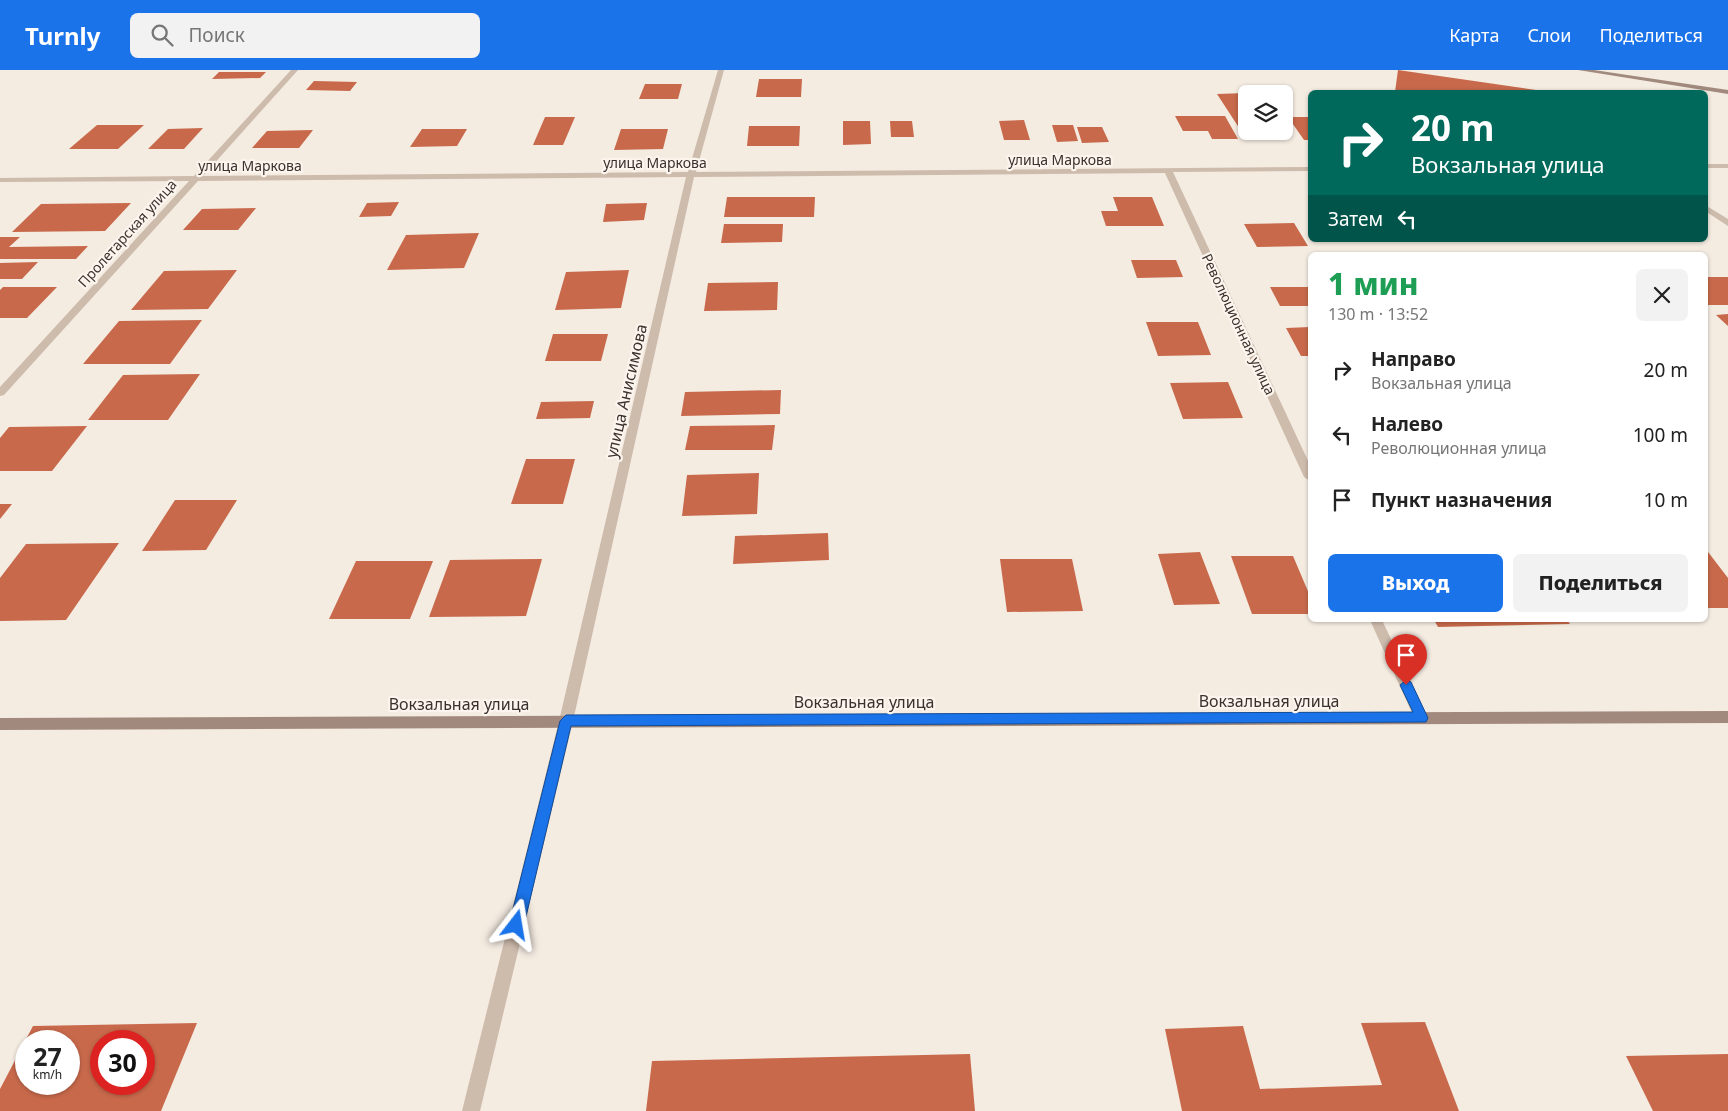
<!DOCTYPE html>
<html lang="ru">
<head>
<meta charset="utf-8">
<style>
  :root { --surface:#fff; --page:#f2f2f2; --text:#222; --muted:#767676; --accent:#1a73e8 }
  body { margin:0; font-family:"Noto Sans",sans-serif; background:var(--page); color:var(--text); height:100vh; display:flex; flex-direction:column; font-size:19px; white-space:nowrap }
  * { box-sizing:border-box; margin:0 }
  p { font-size:16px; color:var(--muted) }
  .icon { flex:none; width:28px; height:28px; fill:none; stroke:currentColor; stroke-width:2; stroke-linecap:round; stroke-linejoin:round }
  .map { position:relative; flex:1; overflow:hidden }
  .drawer { position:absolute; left:1308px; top:182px; width:400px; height:370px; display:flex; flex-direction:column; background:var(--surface); border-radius:8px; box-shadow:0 1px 4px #0004 }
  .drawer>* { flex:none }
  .banner { position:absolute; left:1308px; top:20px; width:400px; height:152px; border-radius:8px; box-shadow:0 1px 4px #0004; background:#00695c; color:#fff; overflow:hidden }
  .tools { position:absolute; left:1238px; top:15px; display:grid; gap:10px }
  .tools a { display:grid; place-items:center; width:55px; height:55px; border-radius:8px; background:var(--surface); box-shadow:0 1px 4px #0004; font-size:25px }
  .speed { position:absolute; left:15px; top:960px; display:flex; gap:10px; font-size:25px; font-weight:700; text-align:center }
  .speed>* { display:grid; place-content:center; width:65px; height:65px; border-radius:50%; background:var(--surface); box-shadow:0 1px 4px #0004; line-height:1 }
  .speed small { font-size:12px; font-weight:400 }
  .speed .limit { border:8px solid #d22; background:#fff; color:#111 }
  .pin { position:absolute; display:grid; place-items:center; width:42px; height:42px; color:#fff; margin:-51px -21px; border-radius:50% 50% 50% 0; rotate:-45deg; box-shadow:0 0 5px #0007 }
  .pin .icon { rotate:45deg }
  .me { position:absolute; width:55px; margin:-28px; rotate:14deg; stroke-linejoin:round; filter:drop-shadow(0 0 4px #0008) }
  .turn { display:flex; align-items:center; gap:18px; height:105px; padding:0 20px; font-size:22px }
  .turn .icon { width:65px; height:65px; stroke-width:2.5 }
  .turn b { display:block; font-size:35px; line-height:42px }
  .then { display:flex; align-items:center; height:48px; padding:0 20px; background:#0003; gap:10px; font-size:19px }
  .round { display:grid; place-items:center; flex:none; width:52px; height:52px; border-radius:8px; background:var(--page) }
  .summary { display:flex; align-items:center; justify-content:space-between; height:85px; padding:0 20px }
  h1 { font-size:30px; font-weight:800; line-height:38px; color:#1e9e55 }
  .primary-button { display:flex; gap:10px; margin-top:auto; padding:10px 20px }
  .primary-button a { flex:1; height:58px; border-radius:8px; background:var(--accent); color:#fff; font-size:20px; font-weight:800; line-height:58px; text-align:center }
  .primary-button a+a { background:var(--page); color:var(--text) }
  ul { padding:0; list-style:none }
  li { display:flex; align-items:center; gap:15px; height:65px; padding:0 20px }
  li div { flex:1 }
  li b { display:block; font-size:19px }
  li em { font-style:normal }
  header { display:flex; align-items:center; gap:30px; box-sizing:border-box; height:70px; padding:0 25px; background:var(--accent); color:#fff }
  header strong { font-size:24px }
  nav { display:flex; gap:28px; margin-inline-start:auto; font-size:18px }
  .search { width:350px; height:45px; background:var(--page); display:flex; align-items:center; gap:12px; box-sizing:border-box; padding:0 18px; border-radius:8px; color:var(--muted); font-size:19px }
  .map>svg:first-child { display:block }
</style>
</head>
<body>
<header>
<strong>Turnly</strong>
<div class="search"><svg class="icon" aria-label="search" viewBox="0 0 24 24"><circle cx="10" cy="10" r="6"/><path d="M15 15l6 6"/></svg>Поиск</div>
<nav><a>Карта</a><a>Слои</a><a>Поделиться</a></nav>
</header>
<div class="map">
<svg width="1728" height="1041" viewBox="0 0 1728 1041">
  <rect width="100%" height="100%" fill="#f4ebe1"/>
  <!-- building -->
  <path fill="#c8694b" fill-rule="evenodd" d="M1398,0L1543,21V22H1395Z
    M219,2H266L260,8L212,9Z
    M759,9H802L801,27H756Z
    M314,11L357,12L350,21L306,20Z
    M645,14H682L678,29H639Z
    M1246,23V61H1274L1280,69L1247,70L1217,24Z
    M1175,46H1225L1238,69H1212L1208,61H1183Z
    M545,47H575L563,75H533Z
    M1288,47H1310V70H1304Z
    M1024,50L1030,70H1004L999,51Z
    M843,51H870L871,74L843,75Z
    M890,51H912L914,67H891Z
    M97,55H144L118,79H69Z
    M1052,55H1073L1078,71L1057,72Z
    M749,56H800L799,76H747Z
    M1077,57H1102L1109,72L1082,73Z
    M203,58L184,79H148L168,59Z
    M422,59H467L457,76L410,77Z
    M621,59H668L663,79L614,80Z
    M313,60L299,78H252L267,61Z
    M727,127H815L814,147H724Z
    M1113,127H1152L1164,156H1106L1101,141H1118Z
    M399,132L391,146L359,147L367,133Z
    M131,133L105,161L12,162L41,134Z
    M647,133L644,150L603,152L606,134Z
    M256,138L238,160H183L202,139Z
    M1294,153L1308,176L1257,177L1244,154Z
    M724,154H783L782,172L721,173Z
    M479,163L464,198L387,200L406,165Z
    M0,167H20L9,177L88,176L76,189H0Z
    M1131,190H1176L1183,207L1137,208Z
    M38,192L22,209H0V193Z
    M237,200L208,239L131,240L164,201Z
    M629,200L621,238L555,240L566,202Z
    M1705,207H1728V235H1705Z
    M778,212L777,240L704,241L708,213Z
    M3,217H57L27,248H0V220Z
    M1270,217H1310V236H1280Z
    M1728,244V256L1716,245Z
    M202,250L170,294H83L119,251Z
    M1146,252H1198L1211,285L1158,286Z
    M1310,257V286H1301L1286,258Z
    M553,264H608L601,291H545Z
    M200,304L168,350H88L123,305Z
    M1228,312L1243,348L1183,349L1170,313Z
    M781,320L780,344L681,346L685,322Z
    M594,331L590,348L536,349L541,332Z
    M775,355L772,380H685L690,356Z
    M87,356L52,401H0V368L9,357Z
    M526,389H575L563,434H511Z
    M759,403L757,444L682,446L687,405Z
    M175,430H237L206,480L142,481Z
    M0,434H12L0,449Z
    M828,463L829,490L733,494L735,466Z
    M119,473L66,550L0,551V508L26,474Z
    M1705,478L1728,508V538H1705Z
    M1200,482L1220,534L1174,535L1158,484Z
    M1231,486H1293L1310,526V544H1252Z
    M542,489L526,546L429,547L450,490Z
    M1000,489H1072L1083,541L1007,542Z
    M356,491H433L410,549H329Z
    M1434,550H1567L1570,554L1438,557Z
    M1425,952L1459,1041H1182L1165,959L1243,956L1260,1019L1382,1015L1361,953Z
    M197,953L161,1041H0V1019L33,956ZM26,971H69V1014H26ZM101,971H144V1014H101Z
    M970,984L975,1041H646L652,991Z
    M1728,984V1041H1653L1626,986Z"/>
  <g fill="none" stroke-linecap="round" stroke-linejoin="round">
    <!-- street -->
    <path fill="#cdbbac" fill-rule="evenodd" d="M291,0H298L203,106L688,102L718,0H724L696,102L1310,97V101L1173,102L1310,395V411L1304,407L1165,103L694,107L573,651L480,1041H462L559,651L686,107L198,111L4,325L0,326V317L189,111L0,112V108L194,106Z
      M1705,94H1728V98H1705Z
      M1705,135L1728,149V156L1705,141Z
      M1370,550H1382L1428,648L1426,652L1421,654L1416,652Z"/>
    <!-- secondary -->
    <path fill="#a18a7d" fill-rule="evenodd" d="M1578,0H1594L1728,20V24Z
      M1728,641V653L0,660V648Z"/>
  </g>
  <!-- route -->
  <path fill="#1a73e8" stroke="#114b97" d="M1406,610L1411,612L1428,648L1426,652L571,656L524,855L521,860L516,862L511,860L509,855L560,651L566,645L1413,642L1400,615Z"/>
  <g text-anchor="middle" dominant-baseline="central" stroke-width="4.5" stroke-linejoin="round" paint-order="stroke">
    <!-- far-street labels -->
    <g font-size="14" fill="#3b302b" stroke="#fbf5ee">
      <text x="1060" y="89">улица Маркова</text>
      <text x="655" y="92">улица Маркова</text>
      <text x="250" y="95">улица Маркова</text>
      <text transform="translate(127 163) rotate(-48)">Пролетарская улица</text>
      <text transform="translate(1239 254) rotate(65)">Революционная улица</text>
    </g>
    <!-- street labels -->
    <g font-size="16" fill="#3b302b" stroke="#fbf5ee">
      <text transform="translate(626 321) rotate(-77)">улица Анисимова</text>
      <text x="1269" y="631">Вокзальная улица</text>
      <text x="864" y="632">Вокзальная улица</text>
      <text x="459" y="634">Вокзальная улица</text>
    </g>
  </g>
</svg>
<div class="tools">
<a><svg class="icon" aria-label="layers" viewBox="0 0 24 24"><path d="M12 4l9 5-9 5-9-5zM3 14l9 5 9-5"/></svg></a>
</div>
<div class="speed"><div>27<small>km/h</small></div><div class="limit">30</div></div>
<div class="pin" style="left:1406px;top:615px;background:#d93025"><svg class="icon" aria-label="arrive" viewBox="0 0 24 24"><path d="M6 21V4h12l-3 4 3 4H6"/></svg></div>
<svg class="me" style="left:516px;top:855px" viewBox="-20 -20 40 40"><path d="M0-17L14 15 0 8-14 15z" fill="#1a73e8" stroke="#fff" stroke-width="4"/></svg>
<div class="banner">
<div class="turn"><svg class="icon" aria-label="right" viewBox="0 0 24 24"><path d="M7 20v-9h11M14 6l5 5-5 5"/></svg><div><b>20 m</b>Вокзальная улица</div></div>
<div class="then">Затем<svg class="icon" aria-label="left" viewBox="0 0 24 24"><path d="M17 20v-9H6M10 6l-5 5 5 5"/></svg></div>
</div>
<section class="drawer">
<div class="summary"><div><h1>1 мин</h1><p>130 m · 13:52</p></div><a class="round"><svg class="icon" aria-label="close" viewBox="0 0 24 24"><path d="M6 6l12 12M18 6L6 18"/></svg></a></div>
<ul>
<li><svg class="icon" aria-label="right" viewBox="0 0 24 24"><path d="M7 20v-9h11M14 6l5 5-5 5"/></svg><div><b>Направо</b><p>Вокзальная улица</p></div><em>20 m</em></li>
<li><svg class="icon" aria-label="left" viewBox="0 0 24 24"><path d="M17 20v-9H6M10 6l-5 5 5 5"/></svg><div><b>Налево</b><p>Революционная улица</p></div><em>100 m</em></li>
<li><svg class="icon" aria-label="arrive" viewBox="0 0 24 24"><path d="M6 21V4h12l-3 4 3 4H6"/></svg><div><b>Пункт назначения</b></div><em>10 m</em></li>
</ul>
<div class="primary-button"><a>Выход</a><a>Поделиться</a></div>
</section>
</div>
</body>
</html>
